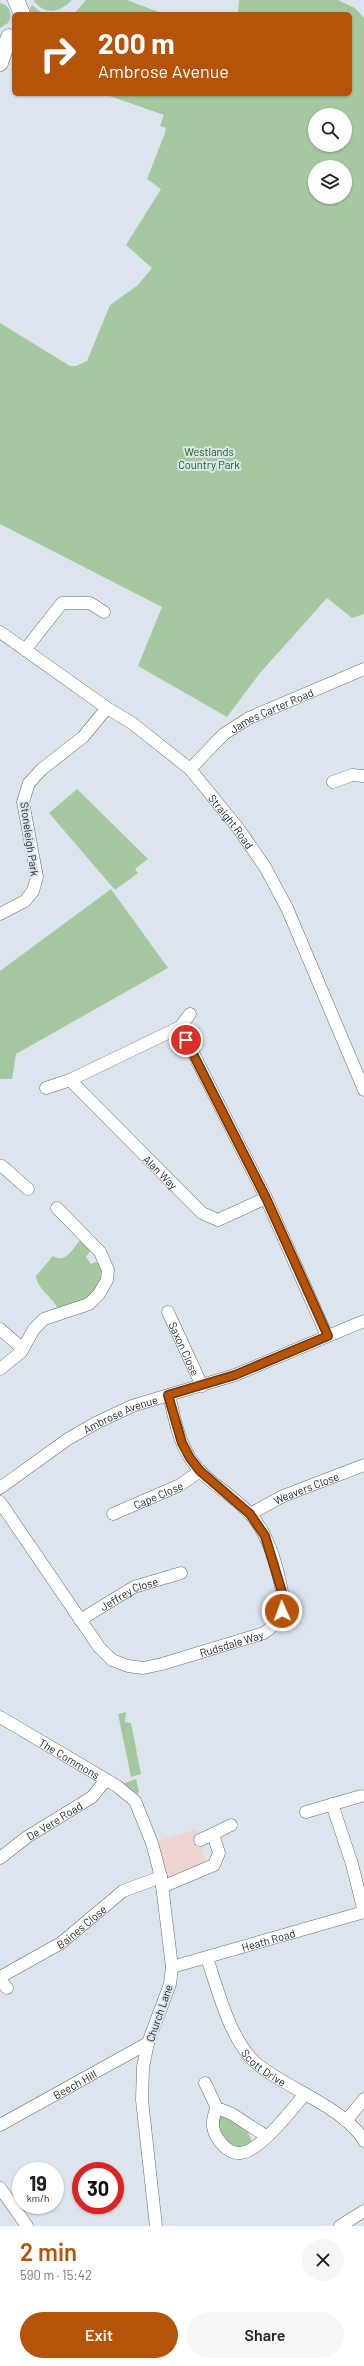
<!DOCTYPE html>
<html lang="en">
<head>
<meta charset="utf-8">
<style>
  :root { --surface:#fff; --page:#f6f6f6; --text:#222; --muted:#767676; --accent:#b45309 }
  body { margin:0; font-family:Barlow,sans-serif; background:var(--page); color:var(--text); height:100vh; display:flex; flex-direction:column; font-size:15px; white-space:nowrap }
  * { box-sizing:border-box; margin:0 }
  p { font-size:13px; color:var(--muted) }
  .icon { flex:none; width:22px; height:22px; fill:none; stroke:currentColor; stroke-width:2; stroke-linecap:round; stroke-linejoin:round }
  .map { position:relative; height:2226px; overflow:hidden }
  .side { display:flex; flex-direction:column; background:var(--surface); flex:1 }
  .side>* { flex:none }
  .guide { position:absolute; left:12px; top:12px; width:340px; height:84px; border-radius:6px; box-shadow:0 1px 3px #0004; background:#b45309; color:#fff; overflow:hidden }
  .buttons { position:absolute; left:308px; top:108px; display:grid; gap:8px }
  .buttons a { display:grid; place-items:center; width:44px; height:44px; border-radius:50%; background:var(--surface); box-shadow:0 1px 3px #0004; font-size:20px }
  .speed { position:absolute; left:12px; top:2162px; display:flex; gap:8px; font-size:20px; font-weight:700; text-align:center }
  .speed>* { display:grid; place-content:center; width:52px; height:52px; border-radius:50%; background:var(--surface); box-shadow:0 1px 3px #0004; line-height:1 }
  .speed small { font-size:10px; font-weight:400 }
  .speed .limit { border:6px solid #d22; background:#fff; color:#111 }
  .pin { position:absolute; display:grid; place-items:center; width:34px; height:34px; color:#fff; margin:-17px; border:2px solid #fff; border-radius:50%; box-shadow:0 1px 4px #0007 }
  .me { position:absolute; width:44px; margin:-22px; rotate:358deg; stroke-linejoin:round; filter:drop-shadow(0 0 3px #0008) }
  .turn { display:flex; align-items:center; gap:14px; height:84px; padding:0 20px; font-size:18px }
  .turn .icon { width:52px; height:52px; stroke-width:2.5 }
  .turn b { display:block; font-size:28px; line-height:34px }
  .round { display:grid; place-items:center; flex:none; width:42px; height:42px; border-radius:21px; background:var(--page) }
  .overview { display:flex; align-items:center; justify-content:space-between; height:68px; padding:0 20px }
  h1 { font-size:24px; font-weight:600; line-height:30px; color:var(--accent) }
  .action { display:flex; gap:8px; margin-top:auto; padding:8px 20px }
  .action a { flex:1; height:46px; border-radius:24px; background:var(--accent); color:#fff; font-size:16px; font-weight:600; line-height:46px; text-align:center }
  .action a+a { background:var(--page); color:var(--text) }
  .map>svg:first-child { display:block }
</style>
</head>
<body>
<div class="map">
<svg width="364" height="2226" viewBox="0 0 364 2226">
  <rect width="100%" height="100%" fill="#dce5ee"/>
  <!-- commercial -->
  <path fill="#eed3d2" d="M196,1829L207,1866L178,1879L165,1876L156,1842Z"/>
  <!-- green -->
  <path fill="#a6c8a1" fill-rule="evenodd" d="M35,0H72C61,12 45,16 34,1Z
    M86,0H127L164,14H74Z
    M239,0H338L355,8L364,18V614L352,618L327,598L260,673L227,717L138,666L162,607L0,524V323L70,366H76L87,361L110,305L138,285L152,268L126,245L161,189L147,179L165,133L166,128L160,126L164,115L104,94H350V14H238ZM315,115H345V145H315ZM315,167H345V197H315Z
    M0,3C10,5 13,14 8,23L0,28Z
    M32,5L42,13L62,12L27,14Z
    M77,789L148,859L135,869L138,873L115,890L49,813Z
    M111,889L168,968L16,1054L12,1079H0V971Z
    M81,1239L91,1250L86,1257L91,1264L96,1262L102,1265L103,1279L93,1296L58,1309C53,1297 37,1289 36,1276L53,1256C65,1265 74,1247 81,1239Z
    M126,1712L125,1722L131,1723L141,1774L131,1777L118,1714Z
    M136,1779L139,1791L138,1794L122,1784Z
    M220,2115H226L247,2130L252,2141L249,2147L231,2148L218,2132L217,2119Z"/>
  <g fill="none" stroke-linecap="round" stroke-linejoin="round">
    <!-- minor casing -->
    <g stroke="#646c74" stroke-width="13">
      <g id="minor">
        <path id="s1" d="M0,632L107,708L132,723L190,769L238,828L265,867L287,908L364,1090"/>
        <path d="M25,650L62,603H90L104,612"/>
        <path id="s2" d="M190,769L224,734L249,718L364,669"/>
        <path d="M333,782L352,775L364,776"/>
        <path d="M0,914L25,901L33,891L37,877L23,802L29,783L42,769L83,737L107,708"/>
        <path d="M180,1027L266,1198L327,1336"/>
        <path id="s3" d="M70,1080L202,1213L218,1220L266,1198"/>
        <path d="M46,1088L70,1080L180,1027L190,1014"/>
        <path d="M2,1166L28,1189"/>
        <path id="s4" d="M168,1312L202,1386"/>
        <path d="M0,1329L23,1349"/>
        <path d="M0,1369L21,1352L34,1329L44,1319L89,1304L99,1294L107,1280L108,1270L100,1252L57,1208"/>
        <path id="s5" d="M0,1488L68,1439L96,1423L132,1406L235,1375L364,1321"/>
        <path id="s6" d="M0,1502L99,1647L112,1660L128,1666L143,1668L162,1664L264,1633C275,1625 282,1617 284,1603C279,1573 271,1538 251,1515C233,1494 205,1482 190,1458C178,1440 174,1416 169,1395"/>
        <path id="s7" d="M113,1514L180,1485L200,1471"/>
        <path id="s8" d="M250,1514L283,1496L364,1465"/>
        <path id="s9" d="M80,1620L134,1587L181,1573"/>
        <path id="s10" d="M0,1717L117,1786L135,1801L152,1843L161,1877L172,1967L170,1984L148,2043L143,2067L142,2100L156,2226"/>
        <path d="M332,1804L352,1864L364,1912"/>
        <path d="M306,1812L361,1796"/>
        <path d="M200,1840L213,1834"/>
        <path id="s11" d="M0,1858L27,1837L92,1797L106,1780"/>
        <path d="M162,1887L214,1865L219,1853L213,1834L231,1825"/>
        <path id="s12" d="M207,1958C218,1990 230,2040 256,2063C285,2088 346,2108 364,2141"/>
        <path id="s13" d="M172,1967L364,1912"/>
        <path id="s14" d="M0,1977L61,1943L123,1891L161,1877"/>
        <path d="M0,1980L7,1988"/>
        <path d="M205,2083L217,2108L232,2114L266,2136"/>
        <path d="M217,2108C212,2118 211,2129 218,2139C223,2146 231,2154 240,2153C260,2152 292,2109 305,2094"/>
        <path d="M346,2121L364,2099"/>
        <path id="s15" d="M0,2125L148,2043"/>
        <path d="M0,2188L27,2226"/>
        <path d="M340,2226L364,2211"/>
      </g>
    </g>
    <!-- major casing -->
    <g stroke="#646c74" stroke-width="17">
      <path id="major" d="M16,0L22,14
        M0,63L9,37"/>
    </g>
    <!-- minor -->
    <use href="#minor" stroke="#fff" stroke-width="12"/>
    <!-- major -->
    <use href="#major" stroke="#fff" stroke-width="16"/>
  </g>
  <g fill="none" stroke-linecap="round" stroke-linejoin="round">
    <!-- route casing -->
    <g stroke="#753606" stroke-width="10">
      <path id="route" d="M186,1040L266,1198L328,1336L235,1375L168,1395L182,1443L190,1458L200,1471L250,1514L265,1536L282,1592V1611"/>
    </g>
    <!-- route -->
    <use href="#route" stroke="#b45309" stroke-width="7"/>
  </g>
  <g text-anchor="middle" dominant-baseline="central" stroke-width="4" stroke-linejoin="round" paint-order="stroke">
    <!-- park labels -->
    <g font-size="11" fill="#19640b" stroke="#dce5ee">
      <text x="209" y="451">Westlands<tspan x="209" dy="13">Country Park</tspan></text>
    </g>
    <!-- street labels -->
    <g font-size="11" fill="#1b1f22" stroke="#dce5ee">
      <text stroke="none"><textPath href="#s2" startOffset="102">James Carter Road</textPath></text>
      <text stroke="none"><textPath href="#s1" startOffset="301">Straight Road</textPath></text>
      <text transform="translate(30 839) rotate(82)">Stoneleigh Park</text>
      <text stroke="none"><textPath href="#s3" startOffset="129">Alan Way</textPath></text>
      <text stroke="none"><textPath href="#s4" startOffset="40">Saxon Close</textPath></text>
      <text stroke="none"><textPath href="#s5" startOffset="142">Ambrose Avenue</textPath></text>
      <text stroke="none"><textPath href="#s8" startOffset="62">Weavers Close</textPath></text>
      <text stroke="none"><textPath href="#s7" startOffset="49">Cape Close</textPath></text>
      <text stroke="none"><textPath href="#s9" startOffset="56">Jeffrey Close</textPath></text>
      <text stroke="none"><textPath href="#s6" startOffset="318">Rudsdale Way</textPath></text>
      <text stroke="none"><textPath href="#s10" startOffset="81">The Commons</textPath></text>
      <text stroke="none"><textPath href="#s11" startOffset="66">De Vere Road</textPath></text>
      <text stroke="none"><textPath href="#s14" startOffset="96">Baines Close</textPath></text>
      <text stroke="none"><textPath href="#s13" startOffset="100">Heath Road</textPath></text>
      <text transform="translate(159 2013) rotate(-71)">Church Lane</text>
      <text stroke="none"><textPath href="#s12" startOffset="126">Scott Drive</textPath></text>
      <text stroke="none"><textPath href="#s15" startOffset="85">Beech Hill</textPath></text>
    </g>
  </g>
</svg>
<div class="buttons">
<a><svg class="icon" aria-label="search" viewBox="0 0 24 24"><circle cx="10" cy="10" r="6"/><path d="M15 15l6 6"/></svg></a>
<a><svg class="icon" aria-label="layers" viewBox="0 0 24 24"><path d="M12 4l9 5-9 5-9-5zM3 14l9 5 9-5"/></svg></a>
</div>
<div class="speed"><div>19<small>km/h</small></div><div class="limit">30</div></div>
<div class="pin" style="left:186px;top:1040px;background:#d93025"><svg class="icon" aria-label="arrive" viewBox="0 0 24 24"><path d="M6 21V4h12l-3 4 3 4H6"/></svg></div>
<svg class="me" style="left:282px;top:1611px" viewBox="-20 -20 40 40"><circle r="17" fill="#b45309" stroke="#fff" stroke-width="3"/><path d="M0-11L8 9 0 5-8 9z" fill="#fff"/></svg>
<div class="guide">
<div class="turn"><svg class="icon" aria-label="right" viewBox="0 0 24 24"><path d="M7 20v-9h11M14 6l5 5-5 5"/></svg><div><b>200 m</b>Ambrose Avenue</div></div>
</div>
</div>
<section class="side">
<div class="overview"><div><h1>2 min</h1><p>590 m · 15:42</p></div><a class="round"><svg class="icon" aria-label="close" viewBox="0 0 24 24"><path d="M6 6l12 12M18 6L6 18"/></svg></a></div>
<div class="action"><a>Exit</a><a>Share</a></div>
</section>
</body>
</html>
